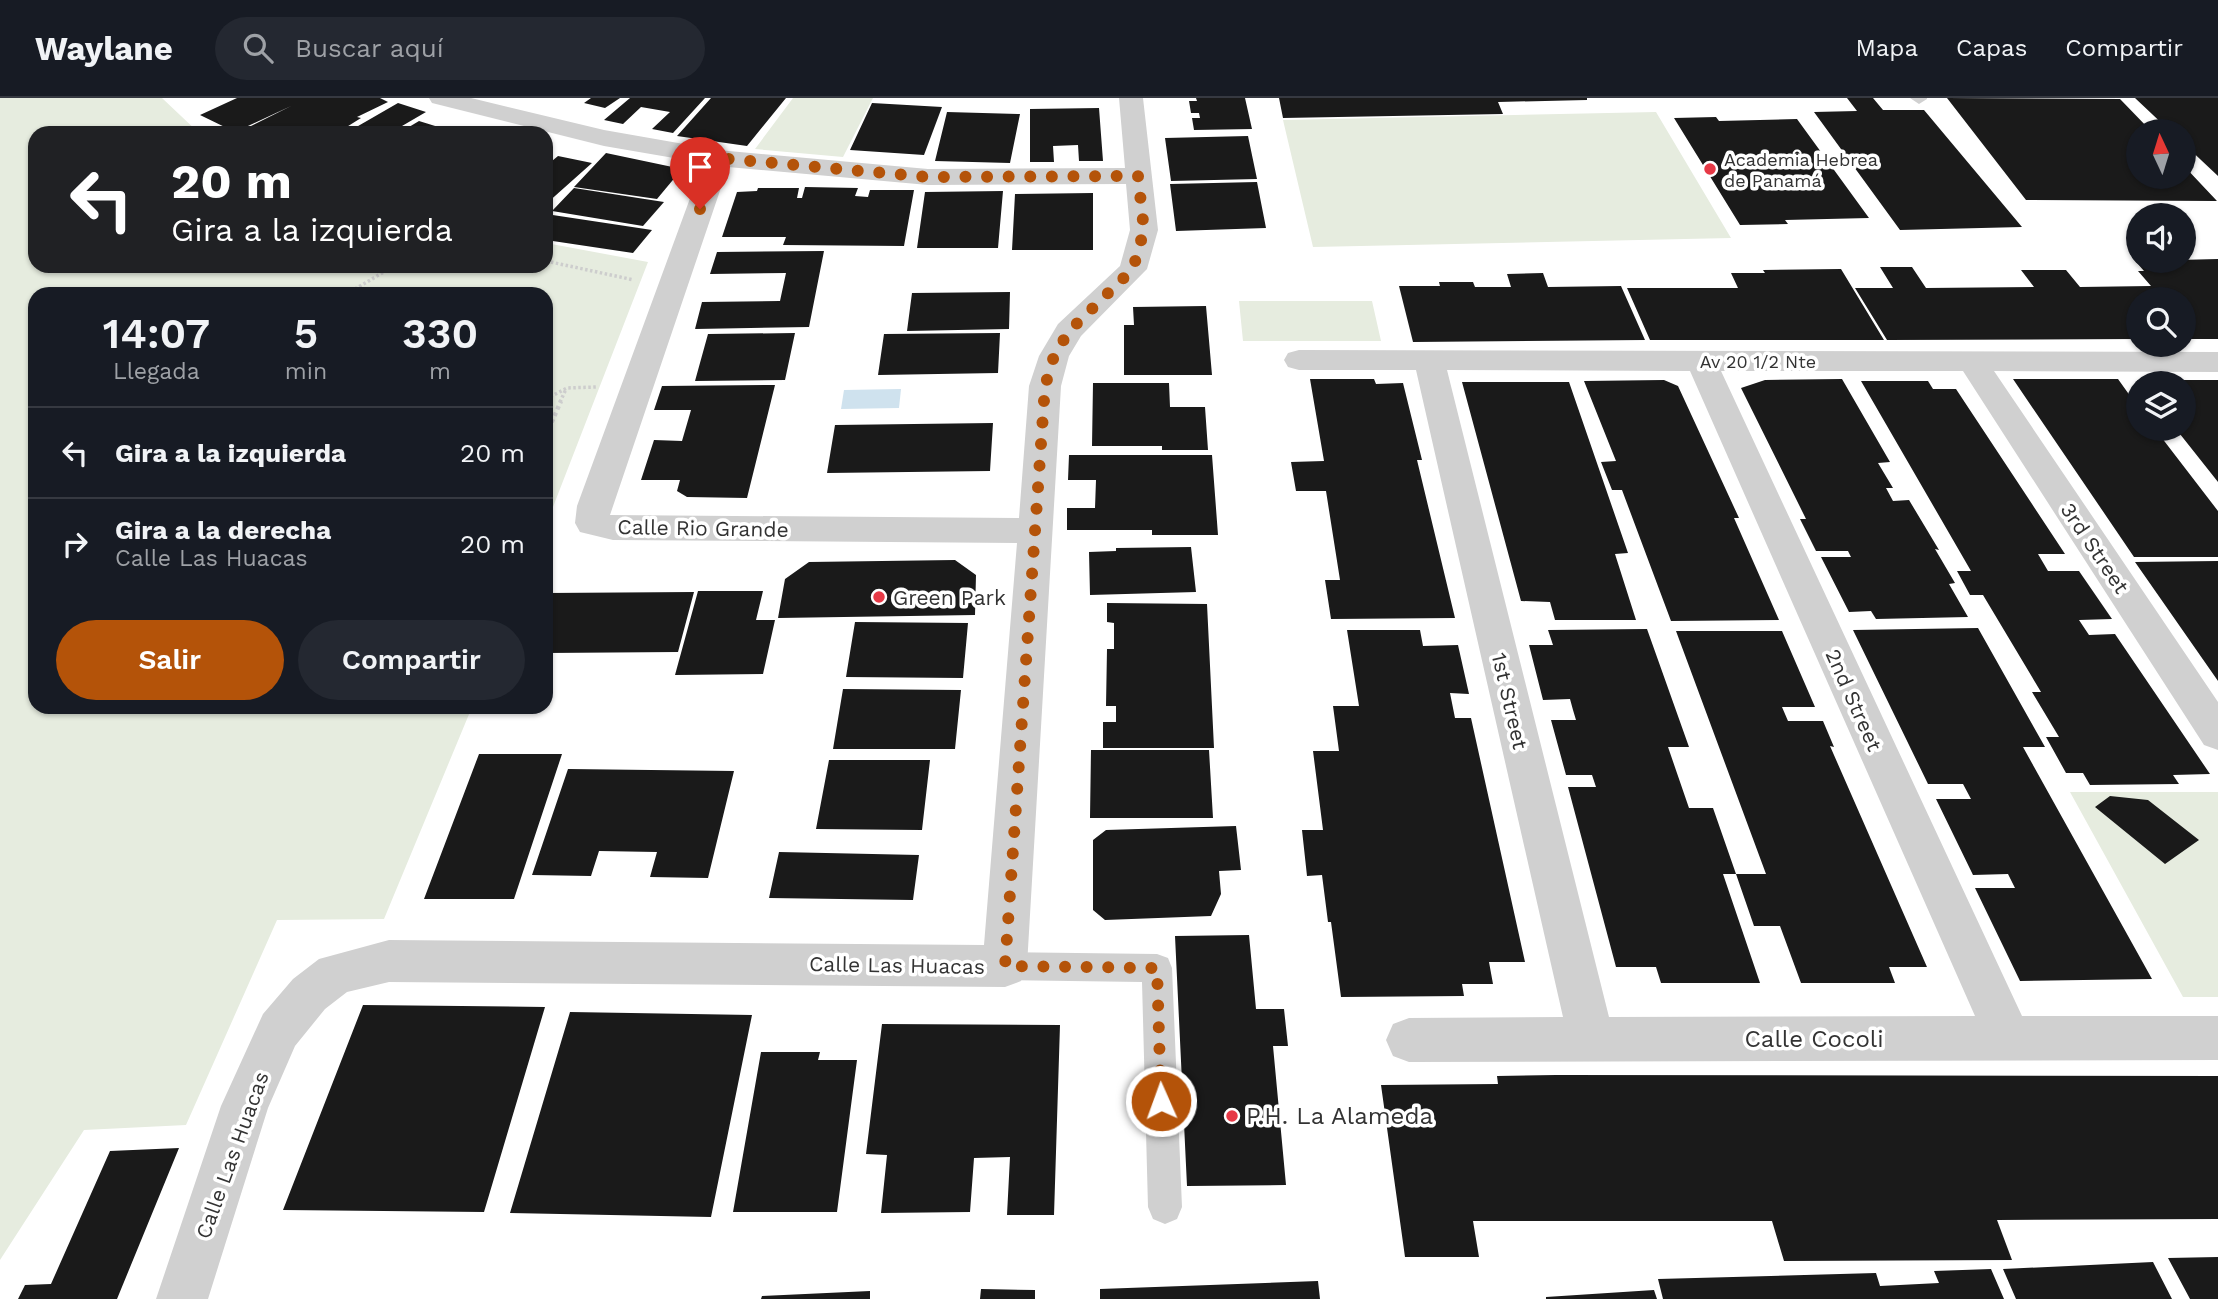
<!DOCTYPE html>
<html lang="es">
<head>
<meta charset="utf-8">
<style>
  :root { --surface:#171b24; --page:#242831; --text:#f1f3f6; --muted:#9ea1a6; --line:#363941; --accent:#b45309 }
  body { margin:0; font-family:"Work Sans",sans-serif; background:var(--page); color:var(--text); height:100vh; display:flex; flex-direction:column; font-size:26px; white-space:nowrap }
  * { box-sizing:border-box; margin:0 }
  p { font-size:23px; color:var(--muted) }
  .icon { flex:none; width:38px; height:38px; fill:none; stroke:currentColor; stroke-width:2; stroke-linecap:round; stroke-linejoin:round }
  .map { position:relative; flex:1; overflow:hidden }
  .drawer { position:absolute; left:28px; top:189px; width:525px; height:427px; display:flex; flex-direction:column; background:var(--surface); border-radius:21px; box-shadow:0 2px 5px #0004 }
  .drawer>* { flex:none }
  .banner { position:absolute; left:28px; top:28px; width:525px; height:147px; border-radius:21px; box-shadow:0 2px 5px #0004; background:#202124; color:#fff; overflow:hidden }
  .needle { width:46px; rotate:356deg }
  .controls { position:absolute; left:2126px; top:21px; display:grid; gap:14px }
  .controls a { display:grid; place-items:center; width:70px; height:70px; border-radius:50%; background:var(--surface); box-shadow:0 2px 5px #0004; font-size:35px }
  .pin { position:absolute; display:grid; place-items:center; width:60px; height:60px; color:#fff; margin:-72px -30px; border-radius:50% 50% 50% 0; rotate:-45deg; box-shadow:0 0 7px #0007 }
  .pin .icon { rotate:45deg }
  .me { position:absolute; width:77px; margin:-38px; rotate:358deg; stroke-linejoin:round; filter:drop-shadow(0 0 5px #0008) }
  .turn { display:flex; align-items:center; gap:24px; height:147px; padding:0 28px; font-size:32px }
  .turn .icon { width:91px; height:91px; stroke-width:2.5 }
  .turn b { display:block; font-size:49px; line-height:60px }
  .eta { display:flex; justify-content:space-evenly; align-items:center; height:119px; text-align:center }
  .eta b { font-size:42px; font-weight:600; line-height:49px }
  .cta { display:flex; gap:14px; margin-top:auto; padding:14px 28px }
  .cta a { flex:1; height:80px; border-radius:42px; background:var(--accent); color:#fff; font-size:28px; font-weight:600; line-height:80px; text-align:center }
  .cta a+a { background:var(--page); color:var(--text) }
  ul { padding:0; list-style:none }
  li { display:flex; align-items:center; gap:21px; height:91px; padding:0 28px; border-top:2px solid var(--line) }
  li div { flex:1 }
  li b { display:block; font-size:26px }
  li em { font-style:normal }
  header { display:flex; align-items:center; gap:42px; box-sizing:border-box; height:98px; padding:0 35px; background:var(--surface); border-bottom:2px solid var(--line) }
  header strong { font-size:33px }
  nav { display:flex; gap:38px; margin-inline-start:auto; font-size:24px }
  .search { width:490px; height:63px; background:var(--page); display:flex; align-items:center; gap:18px; box-sizing:border-box; padding:0 24px; border-radius:38px; color:var(--muted); font-size:26px }
  .map>svg:first-child { display:block }
</style>
</head>
<body>
<header>
<strong>Waylane</strong>
<div class="search"><svg class="icon" aria-label="search" viewBox="0 0 24 24"><circle cx="10" cy="10" r="6"/><path d="M15 15l6 6"/></svg>Buscar aquí</div>
<nav><a>Mapa</a><a>Capas</a><a>Compartir</a></nav>
</header>
<div class="map">
<svg width="2218" height="1201" viewBox="0 0 2218 1201">
  <rect width="100%" height="100%" fill="#fff"/>
  <!-- green -->
  <path fill="#e6ecdf" d="M0,0H162L199,35H35V168H546V145L648,164L546,427V196H35V609H472L384,821L277,822L186,1027L84,1032L0,1162Z
    M793,0H873L843,59L755,51Z
    M1656,14L1731,140L1313,149L1283,22Z
    M1239,203H1372L1381,243H1243Z
    M2070,694H2218V899H2183Z"/>
  <!-- water -->
  <path fill="#cfe2ee" d="M901,291L899,310L841,311L844,292Z"/>
  <!-- building -->
  <path fill="#1a1a1a" d="M237,0H380L388,4L357,19L361,20L345,30L350,32L343,35H237L291,8L235,34L200,17Z
    M591,0H620L605,10L584,5Z
    M630,0H705L673,35L652,31L670,14L641,9L623,26L604,22Z
    M711,0H786L747,48L677,38Z
    M1196,0H1245L1252,31L1194,32L1192,20H1200L1199,15H1191L1189,3H1197Z
    M1279,0H1587V2L1498,4L1503,16L1283,20Z
    M1847,0H1873L1883,12H1924L2022,129L1900,132L1814,14L1857,13Z
    M1947,0L2120,1L2151,33H2138V79H2184V68L2217,103L2026,102Z
    M2135,0H2218V78L2184,46V33H2170Z
    M398,5L426,14L390,35H346Z
    M872,5L942,9L924,57L850,52Z
    M1099,10L1103,63H1079L1078,47L1053,48L1054,64H1030V11Z
    M947,14L1020,16L1010,65L935,63Z
    M1716,19L1719,23L1797,21L1869,120L1785,122L1788,126L1740,127L1674,20Z
    M419,23L448,32L443,35H399Z
    M1248,38L1257,81L1171,83L1165,40Z
    M606,55L682,71L657,101L574,89Z
    M558,58L592,65L546,106V68Z
    M1257,84L1266,130L1176,133L1170,86Z
    M805,89L858,90L855,98L868,99L870,92H914L904,148L783,147L786,139H722L737,94L757,93L758,90H799L797,100H802Z
    M574,90L664,104L643,128L552,113Z
    M1003,93L998,150H917L925,94Z
    M1093,95V152H1012L1015,96Z
    M546,116L652,132L633,155L546,142Z
    M824,153L809,229L695,231L702,204L780,203L786,175L710,176L717,154Z
    M2132,159H2138V163L2218,161V241H2184V201H2138V241L1887,242L1855,190H1893L1880,169H1912L1926,190L2034,189L2021,172H2066L2080,189L2151,188L2138,173H2144Z
    M1841,171L1884,242H1650L1627,190H1738L1731,175H1765L1763,172Z
    M1543,175L1548,189L1621,188L1645,242L1413,244L1399,188H1440L1439,184H1473L1475,189H1511L1507,176Z
    M1010,194L1009,231L907,233L912,195Z
    M1206,208L1212,277H1124V227H1134L1133,209Z
    M795,235L785,282L695,283L708,236Z
    M1000,235L998,275L878,277L884,236Z
    M1310,281H1374L1376,286L1403,285L1422,362H1417L1455,520L1331,521L1325,482H1340L1326,393H1296L1291,364L1324,363Z
    M1842,281L1890,364L1878,365L1893,390H1886L1893,403L1909,402L1939,452L1935,451L1955,485L1949,486L1968,519L1876,521L1871,513L1849,514L1821,459H1851L1848,453H1816L1800,421H1806L1741,290L1765,282Z
    M2013,281H2118L2138,309V331H2155L2218,413V459H2134Z
    M1664,282L1678,288L1739,420H1734L1779,522L1671,523L1622,392H1612L1601,364L1616,363L1584,283Z
    M2137,282H2218V384L2176,331H2184V285H2140Z
    M1861,283H1928L1933,291H1956L2065,456H2038L2048,473H2079L2112,521L2079,522L2089,537L2115,536L2210,676L2173,677L2179,686L2090,687L2083,675H2066L2046,639H2059L2032,594H2041L1983,497H1970L1957,473H1971Z
    M1462,284H1569L1628,455L1615,456L1636,522H1555L1550,504L1521,503Z
    M1093,285H1169L1170,309H1205L1208,352H1162V348H1092Z
    M775,287L747,400L687,399L677,393L680,382H641L654,342L682,343L691,312H654L662,288Z
    M993,325L990,373L827,375L835,327Z
    M1069,357H1212L1218,437H1152V432H1067V410H1095L1096,382H1068Z
    M1191,449L1196,494L1090,497L1089,454L1116,453V450Z
    M955,462L976,477L975,517L778,520L785,481L809,464Z
    M2218,463V583L2135,464Z
    M698,493H763L756,522H775L763,576L675,577Z
    M694,494L678,554L546,555V495Z
    M1107,505L1207,506L1214,650H1103V624H1116V608H1106L1107,551H1114V525L1107,524Z
    M855,524L968,525L963,580L846,579Z
    M1978,530L2045,649H2023L2152,881L2020,883L1975,790H2015L2008,776L1973,777L1936,701H1971L1963,686H1928L1853,532Z
    M1647,531L1689,649H1668L1689,710H1713L1736,776H1723L1760,885H1661L1656,869H1616L1568,689H1596L1592,677H1566L1551,622H1576L1573,612L1570,601L1543,602L1529,547H1553L1548,532Z
    M1347,532H1420L1423,548L1458,547L1469,596L1450,595L1455,620H1471L1525,864H1489L1493,886H1462L1464,898L1341,899L1331,824H1328L1322,777L1307,778L1302,732H1323L1313,653H1339L1333,608H1359Z
    M1676,533H1782L1815,609H1782L1788,623H1823L1834,649L1830,648L1927,869H1889L1895,885H1801L1780,828H1754L1736,776H1766Z
    M843,591L961,592L955,651H833Z
    M1091,652H1209L1213,720H1090Z
    M479,656H562L514,801H424Z
    M829,662H930L922,732L816,731Z
    M568,671L734,673L708,780L650,779L657,754L599,753L591,778L532,777Z
    M2110,698L2148,702L2199,742L2165,766L2095,709Z
    M1236,728L1241,772L1219,773L1221,796L1211,818L1105,822L1093,812V742L1106,732Z
    M779,754L919,757L913,802L769,800Z
    M1249,837L1256,911H1284L1288,948H1273L1286,1087L1187,1088L1175,838Z
    M363,907L545,909L484,1114L283,1112Z
    M570,914L752,917L711,1119L510,1115Z
    M882,926L1060,927L1054,1117H1007L1010,1059L974,1060L970,1114L881,1115L887,1057L866,1056Z
    M761,954H820L818,962H857L837,1114H733Z
    M1556,977L2218,978V1121L1997,1122L2012,1162L1784,1163L1772,1123H1473L1479,1159H1405L1381,987L1498,986L1497,978Z
    M179,1050L117,1201H18L25,1187L51,1186L110,1053Z
    M2218,1159V1201H2190L2168,1160Z
    M2153,1164L2172,1201H2016L2003,1171Z
    M1991,1171L2004,1201H1663L1658,1181L1876,1175L1880,1188L1939,1185L1934,1173Z
    M1318,1183L1320,1201H1100V1191Z
    M981,1191L1035,1192V1201H980Z
    M1654,1192L1657,1201H1546V1199Z
    M870,1193V1201H761L762,1198Z"/>
  <g fill="none" stroke-linecap="round" stroke-linejoin="round">
    <!-- path-far1 -->
    <path stroke="#cdcdcd" stroke-width="3.5" stroke-dasharray="2.5 2.5" stroke-linecap="butt" d="M546,163L634,182
      M356,196L355,191L394,168
      M546,301L567,290L596,289
      M560,304L566,291"/>
    <!-- path -->
    <path stroke="#cdcdcd" stroke-width="4.5" stroke-dasharray="3.5 3.5" stroke-linecap="butt" d="M546,337L561,303"/>
    <!-- lane -->
    <path fill="#d0d0d0" fill-rule="evenodd" d="M1910,0H1927V1L1919,6Z
      M1005,854L1157,856L1168,860L1172,870L1182,1109L1177,1121L1165,1126L1153,1121L1148,1109L1142,884L1005,882L994,878L990,868L994,858Z"/>
    <!-- street -->
    <path fill="#d0d0d0" fill-rule="evenodd" d="M429,0H471L604,32L718,52L928,71L1125,70L1119,0H1143L1158,132L1147,171L1081,238L1069,258L1061,288L1027,868L1021,883L1005,889L389,884L347,894L325,911L295,948L268,1010L208,1201H156L221,1008L263,916L293,881L319,861L389,842L984,847L1017,445L613,442L580,434L575,425L577,408L703,65L604,48L432,5ZM728,69L928,87L1126,86L1130,132L1120,168L1058,226L1039,258L1029,288L1019,420L610,417Z
      M1299,252L2218,254V274L1994,273L2218,604V652L2204,647L1963,273H1721L2022,918H2218V962L1409,964L1393,958L1386,942L1393,926L1409,920L1563,919L1416,272H1299L1288,269L1284,262L1288,255ZM1447,272L1690,273L1975,918L1609,919Z"/>
  </g>
  <g fill="none" stroke-linecap="round" stroke-linejoin="round">
    <!-- route -->
    <path stroke="#b45309" stroke-width="12" stroke-dasharray="0 21.6" d="M700,111L718,60L928,79L1138,78L1144,132L1133,171L1069,233L1054,258L1045,288L1005,868L1157,870L1161,1003"/>
  </g>
  <!-- markers -->
  <g fill="#e63946" stroke="#fff" stroke-width="2.5">
    <circle cx="1710" cy="71" r="7"/>
    <circle cx="879" cy="499" r="7"/>
    <circle cx="1232" cy="1018" r="7"/>
  </g>
  <g text-anchor="middle" dominant-baseline="central" stroke-width="7" stroke-linejoin="round" paint-order="stroke">
    <!-- far-poi labels -->
    <g font-size="18" fill="#333" stroke="#fff" text-anchor="start">
      <text x="1724" y="61">Academia Hebrea<tspan x="1724" dy="21">de Panamá</tspan></text>
    </g>
    <!-- far-street labels -->
    <g font-size="18" fill="#333" stroke="#fff">
      <text x="1758" y="263">Av 20 1/2 Nte</text>
    </g>
    <!-- street labels -->
    <g font-size="21" fill="#333" stroke="#fff">
      <text transform="translate(703 430) rotate(1)">Calle Rio Grande</text>
      <text transform="translate(2095 450) rotate(56)">3rd Street</text>
      <text transform="translate(1854 602) rotate(66)">2nd Street</text>
      <text transform="translate(1510 603) rotate(77)">1st Street</text>
      <text transform="translate(897 867) rotate(1)">Calle Las Huacas</text>
      <text transform="translate(232 1057) rotate(-70)">Calle Las Huacas</text>
    </g>
    <!-- poi labels -->
    <g font-size="21" fill="#333" stroke="#fff" text-anchor="start">
      <text x="893" y="499">Green Park</text>
    </g>
    <!-- near-street labels -->
    <g font-size="24" fill="#333" stroke="#fff">
      <text x="1814" y="941">Calle Cocoli</text>
    </g>
    <!-- near-poi labels -->
    <g font-size="24" fill="#333" stroke="#fff" text-anchor="start">
      <text x="1246" y="1018">P.H. La Alameda</text>
    </g>
  </g>
</svg>
<div class="controls">
<a><svg class="needle" viewBox="-14 -14 28 28"><path d="M0-13l5 13h-10z" fill="#e53935"/><path d="M0 13l5-13h-10z" fill="#9ea1a6"/></svg></a>
<a><svg class="icon" aria-label="sound" viewBox="0 0 24 24"><path d="M4 9h4l5-4v14l-5-4H4zM17 9q2 3 0 6"/></svg></a>
<a><svg class="icon" aria-label="search" viewBox="0 0 24 24"><circle cx="10" cy="10" r="6"/><path d="M15 15l6 6"/></svg></a>
<a><svg class="icon" aria-label="layers" viewBox="0 0 24 24"><path d="M12 4l9 5-9 5-9-5zM3 14l9 5 9-5"/></svg></a>
</div>
<div class="pin" style="left:700px;top:111px;background:#d93025"><svg class="icon" aria-label="arrive" viewBox="0 0 24 24"><path d="M6 21V4h12l-3 4 3 4H6"/></svg></div>
<svg class="me" style="left:1161px;top:1003px" viewBox="-20 -20 40 40"><circle r="17" fill="#b45309" stroke="#fff" stroke-width="3"/><path d="M0-11L8 9 0 5-8 9z" fill="#fff"/></svg>
<div class="banner">
<div class="turn"><svg class="icon" aria-label="left" viewBox="0 0 24 24"><path d="M17 20v-9H6M10 6l-5 5 5 5"/></svg><div><b>20 m</b>Gira a la izquierda</div></div>
</div>
<section class="drawer">
<div class="eta">
<div><b>14:07</b><p>Llegada</p></div>
<div><b>5</b><p>min</p></div>
<div><b>330</b><p>m</p></div>
</div>
<ul>
<li><svg class="icon" aria-label="left" viewBox="0 0 24 24"><path d="M17 20v-9H6M10 6l-5 5 5 5"/></svg><div><b>Gira a la izquierda</b></div><em>20 m</em></li>
<li><svg class="icon" aria-label="right" viewBox="0 0 24 24"><path d="M7 20v-9h11M14 6l5 5-5 5"/></svg><div><b>Gira a la derecha</b><p>Calle Las Huacas</p></div><em>20 m</em></li>
</ul>
<div class="cta"><a>Salir</a><a>Compartir</a></div>
</section>
</div>
</body>
</html>
